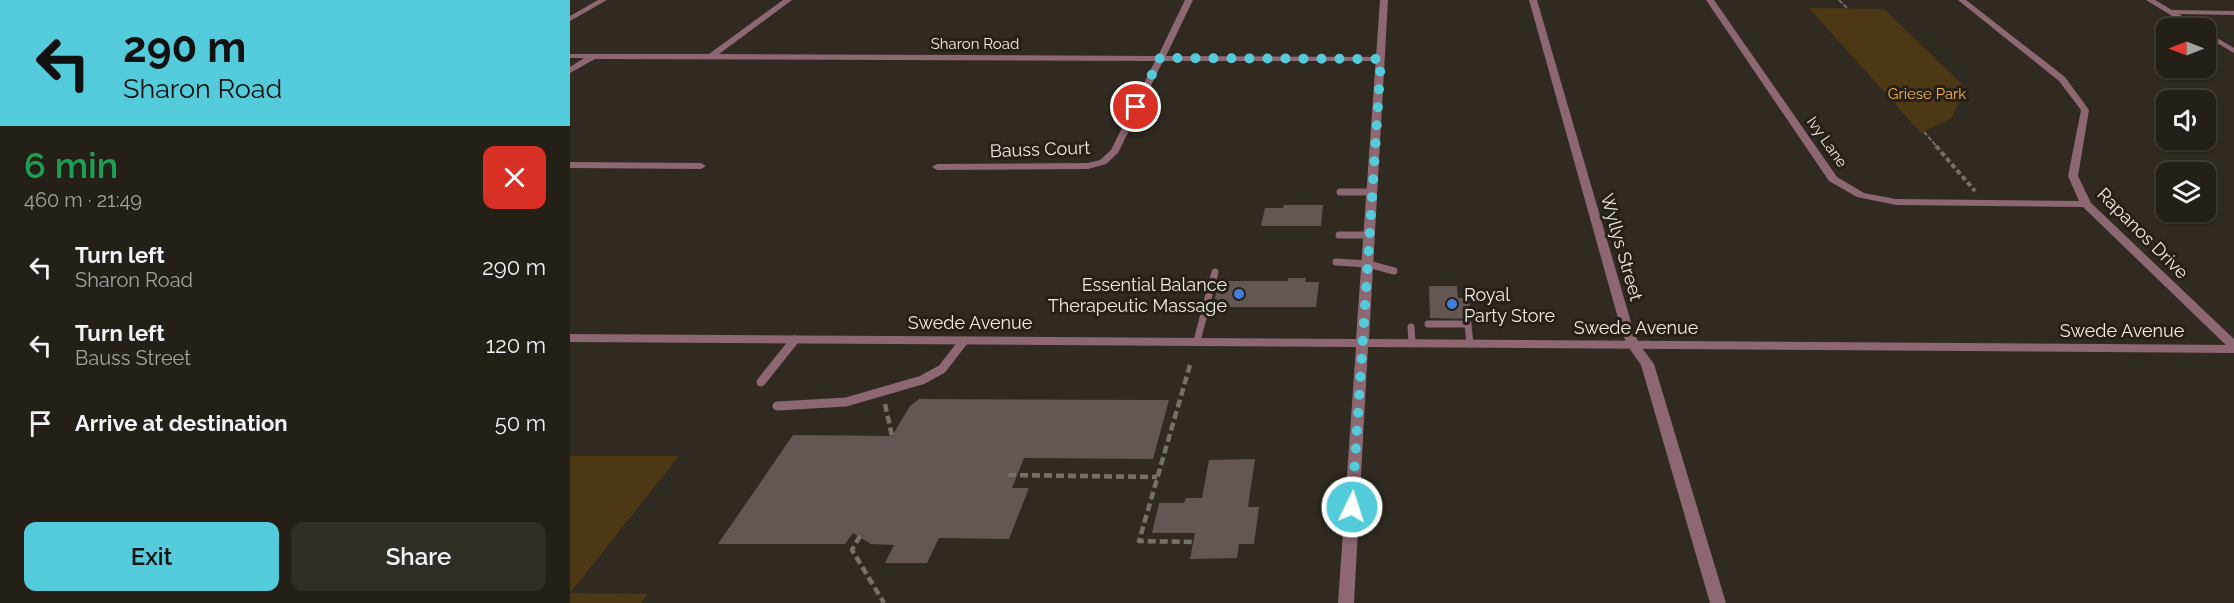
<!DOCTYPE html>
<html lang="en">
<head>
<meta charset="utf-8">
<style>
  :root { --surface:#242018; --page:#302d25; --text:#f1f3f6; --muted:#a3a3a2; --line:#413e37; --accent:#53cbda }
  body { margin:0; font-family:Raleway,sans-serif; background:var(--page); color:var(--text); height:100vh; display:flex; flex-direction:column; font-size:22px; white-space:nowrap }
  * { box-sizing:border-box; margin:0 }
  p { font-size:20px; color:var(--muted) }
  .icon { flex:none; width:33px; height:33px; fill:none; stroke:currentColor; stroke-width:2; stroke-linecap:round; stroke-linejoin:round }
  .map { position:relative; flex:1; overflow:hidden }
  .drawer { display:flex; flex-direction:column; background:var(--surface); width:570px }
  .drawer>* { flex:none }
  .banner { background:#53cbda; color:#111; overflow:hidden }
  .needle { width:39px; rotate:270deg }
  .buttons { position:absolute; left:1586px; top:18px; display:grid; gap:12px }
  .buttons a { display:grid; place-items:center; width:60px; height:60px; border-radius:12px; background:var(--surface); box-shadow:0 2px 4px #0004,0 0 0 2px var(--line); font-size:30px }
  .pin { position:absolute; display:grid; place-items:center; width:51px; height:51px; color:#fff; margin:-26px; border:3px solid #fff; border-radius:50%; box-shadow:0 2px 6px #0007 }
  .me { position:absolute; width:66px; margin:-33px; rotate:4deg; stroke-linejoin:round; filter:drop-shadow(0 0 4px #0008) }
  .turn { display:flex; align-items:center; gap:21px; height:126px; padding:0 24px; font-size:27px }
  .turn .icon { width:78px; height:78px; stroke-width:2.5 }
  .turn b { display:block; font-size:42px; line-height:51px }
  .round { display:grid; place-items:center; flex:none; width:63px; height:63px; border-radius:12px; background:var(--page) }
  .overview { display:flex; align-items:center; justify-content:space-between; height:102px; padding:0 24px }
  h1 { font-size:36px; font-weight:600; line-height:45px; color:#1e9e55 }
  .button { display:flex; gap:12px; margin-top:auto; padding:12px 24px }
  .button a { flex:1; height:69px; border-radius:12px; background:var(--accent); color:#111; font-size:24px; font-weight:600; line-height:69px; text-align:center }
  .button a+a { background:var(--page); color:var(--text) }
  ul { padding:0; list-style:none }
  li { display:flex; align-items:center; gap:18px; height:78px; padding:0 24px }
  li div { flex:1 }
  li b { display:block; font-size:22px }
  li em { font-style:normal }
  main { display:flex; flex:1; min-height:0 }
  .map>svg:first-child { display:block }
</style>
</head>
<body>
<main>
<section class="drawer">
<div class="banner">
<div class="turn"><svg class="icon" aria-label="left" viewBox="0 0 24 24"><path d="M17 20v-9H6M10 6l-5 5 5 5"/></svg><div><b>290 m</b>Sharon Road</div></div>
</div>
<div class="overview"><div><h1>6 min</h1><p>460 m · 21:49</p></div><a class="round" style="background:#d93025;color:#fff"><svg class="icon" aria-label="close" viewBox="0 0 24 24"><path d="M6 6l12 12M18 6L6 18"/></svg></a></div>
<ul>
<li><svg class="icon" aria-label="left" viewBox="0 0 24 24"><path d="M17 20v-9H6M10 6l-5 5 5 5"/></svg><div><b>Turn left</b><p>Sharon Road</p></div><em>290 m</em></li>
<li><svg class="icon" aria-label="left" viewBox="0 0 24 24"><path d="M17 20v-9H6M10 6l-5 5 5 5"/></svg><div><b>Turn left</b><p>Bauss Street</p></div><em>120 m</em></li>
<li><svg class="icon" aria-label="arrive" viewBox="0 0 24 24"><path d="M6 21V4h12l-3 4 3 4H6"/></svg><div><b>Arrive at destination</b></div><em>50 m</em></li>
</ul>
<div class="button"><a>Exit</a><a>Share</a></div>
</section>
<div class="map">
<svg width="1664" height="603" viewBox="0 0 1664 603">
  <rect width="100%" height="100%" fill="#302a20"/>
  <!-- green -->
  <path fill="#4d3815" d="M1239,8L1314,9L1395,87L1382,118L1351,133Z
    M0,456H109L0,593Z
    M0,593H1L78,594L71,603H0Z"/>
  <!-- building -->
  <path fill="#645652" d="M714,205H753L751,226H691L695,208H713Z
    M718,278H736L735,282H749L746,307H643L649,281H718Z
    M859,286H887L888,298H899L901,319L860,318Z
    M349,399H354L599,400L583,459L454,458L442,488H459L439,539L369,538L357,563H315L324,545L301,544L283,533L275,544H148L223,435L322,436L340,406Z
    M685,459L678,507H689L684,544H669L667,558L620,559L625,533H582L589,503H614L616,498H632L639,460Z"/>
  <g fill="none" stroke-linecap="round" stroke-linejoin="round">
    <!-- path-far2 -->
    <path stroke="#767168" stroke-width="2" stroke-dasharray="4.5 2" stroke-linecap="butt" d="M1269,0L1278,9
      M1354,132L1368,148"/>
    <!-- path-far1 -->
    <path stroke="#767168" stroke-width="4" stroke-dasharray="5 3" stroke-linecap="butt" d="M1366,146L1405,191"/>
    <!-- path -->
    <path stroke="#767168" stroke-width="4.5" stroke-dasharray="8 4" stroke-linecap="butt" d="M620,365L569,541L624,542
      M315,404L322,436
      M438,475L587,477
      M290,536L282,550L314,603"/>
    <!-- service-far1 -->
    <path stroke="#8d6772" stroke-width="7" d="M770,192H802
      M769,235H799
      M766,262L798,264L824,271
      M858,324H898L900,344
      M841,327L842,343
      M627,341L645,272
      M221,344L225,339
      M392,344L395,340"/>
    <!-- service -->
    <path stroke="#8d6772" stroke-width="9" d="M191,382L223,342
      M207,406L276,402L352,380L372,369L393,342"/>
    <!-- minor -->
    <path fill="#8d6772" fill-rule="evenodd" d="M28,0H37L0,21V16Z
      M213,0H222L149,54L588,56L615,0H623L596,56L811,57L815,59L811,61H593L548,153L536,164L518,169L367,170L362,167L367,164L518,163L530,160L541,150L585,61L25,59L0,73V67L14,58H0V54H139Z
      M959,0H967L1063,329L1069,344L1084,364L1156,603H1140L1071,365L1057,345L1051,329Z
      M1136,0H1144L1267,177L1294,193L1326,199L1509,201L1498,176L1511,110L1489,81L1388,0H1396L1495,77L1519,110L1508,176L1521,203L1664,339V350L1660,349L1513,207L1326,205L1287,197L1259,181Z
      M1576,0H1585L1602,10L1664,11V15L1609,14L1631,28H1622Z
      M1635,31L1664,48V53L1635,36Z
      M0,162L131,163L136,166L131,169L0,168Z"/>
    <!-- tertiary -->
    <path fill="#8d6772" fill-rule="evenodd" d="M810,0H818L799,339L1664,345V353L798,347L784,603H768L786,347L0,342V334L786,339Z"/>
  </g>
  <g fill="none" stroke-linecap="round" stroke-linejoin="round">
    <!-- route -->
    <path stroke="#53cbda" stroke-width="10" stroke-dasharray="0 18" d="M566,107L590,58L811,59L782,507"/>
  </g>
  <!-- markers -->
  <g fill="#3f7fe0" stroke="#272017" stroke-width="2">
    <circle cx="669" cy="294" r="6"/>
    <circle cx="882" cy="304" r="6"/>
  </g>
  <g text-anchor="middle" dominant-baseline="central" stroke-width="6" stroke-linejoin="round" paint-order="stroke">
    <!-- far-street labels -->
    <g font-size="15" fill="#efebe4" stroke="#272017">
      <text x="405" y="44">Sharon Road</text>
      <text transform="translate(1257 142) rotate(55)">Ivy Lane</text>
    </g>
    <!-- far-park labels -->
    <g font-size="15" fill="#f4b444" stroke="#272017">
      <text x="1357" y="94">Griese Park</text>
    </g>
    <!-- street labels -->
    <g font-size="18" fill="#efebe4" stroke="#272017">
      <text transform="translate(470 149) rotate(-2)">Bauss Court</text>
      <text transform="translate(1573 233) rotate(45)">Rapanos Drive</text>
      <text transform="translate(1052 247) rotate(74)">Wyllys Street</text>
      <text x="400" y="322">Swede Avenue</text>
      <text x="1066" y="327">Swede Avenue</text>
      <text x="1552" y="330">Swede Avenue</text>
    </g>
    <!-- poi labels -->
    <g font-size="18" fill="#efebe4" stroke="#272017" text-anchor="end">
      <text x="657" y="284">Essential Balance<tspan x="657" dy="21">Therapeutic Massage</tspan></text>
      <text x="894" y="294" text-anchor="start">Royal<tspan x="894" dy="21">Party Store</tspan></text>
    </g>
  </g>
</svg>
<div class="buttons">
<a><svg class="needle" viewBox="-14 -14 28 28"><path d="M0-13l5 13h-10z" fill="#e53935"/><path d="M0 13l5-13h-10z" fill="#a3a3a2"/></svg></a>
<a><svg class="icon" aria-label="sound" viewBox="0 0 24 24"><path d="M4 9h4l5-4v14l-5-4H4zM17 9q2 3 0 6"/></svg></a>
<a><svg class="icon" aria-label="layers" viewBox="0 0 24 24"><path d="M12 4l9 5-9 5-9-5zM3 14l9 5 9-5"/></svg></a>
</div>
<div class="pin" style="left:566px;top:107px;background:#d93025"><svg class="icon" aria-label="arrive" viewBox="0 0 24 24"><path d="M6 21V4h12l-3 4 3 4H6"/></svg></div>
<svg class="me" style="left:782px;top:507px" viewBox="-20 -20 40 40"><circle r="17" fill="#53cbda" stroke="#fff" stroke-width="3"/><path d="M0-11L8 9 0 5-8 9z" fill="#fff"/></svg>
</div>
</main>
</body>
</html>
